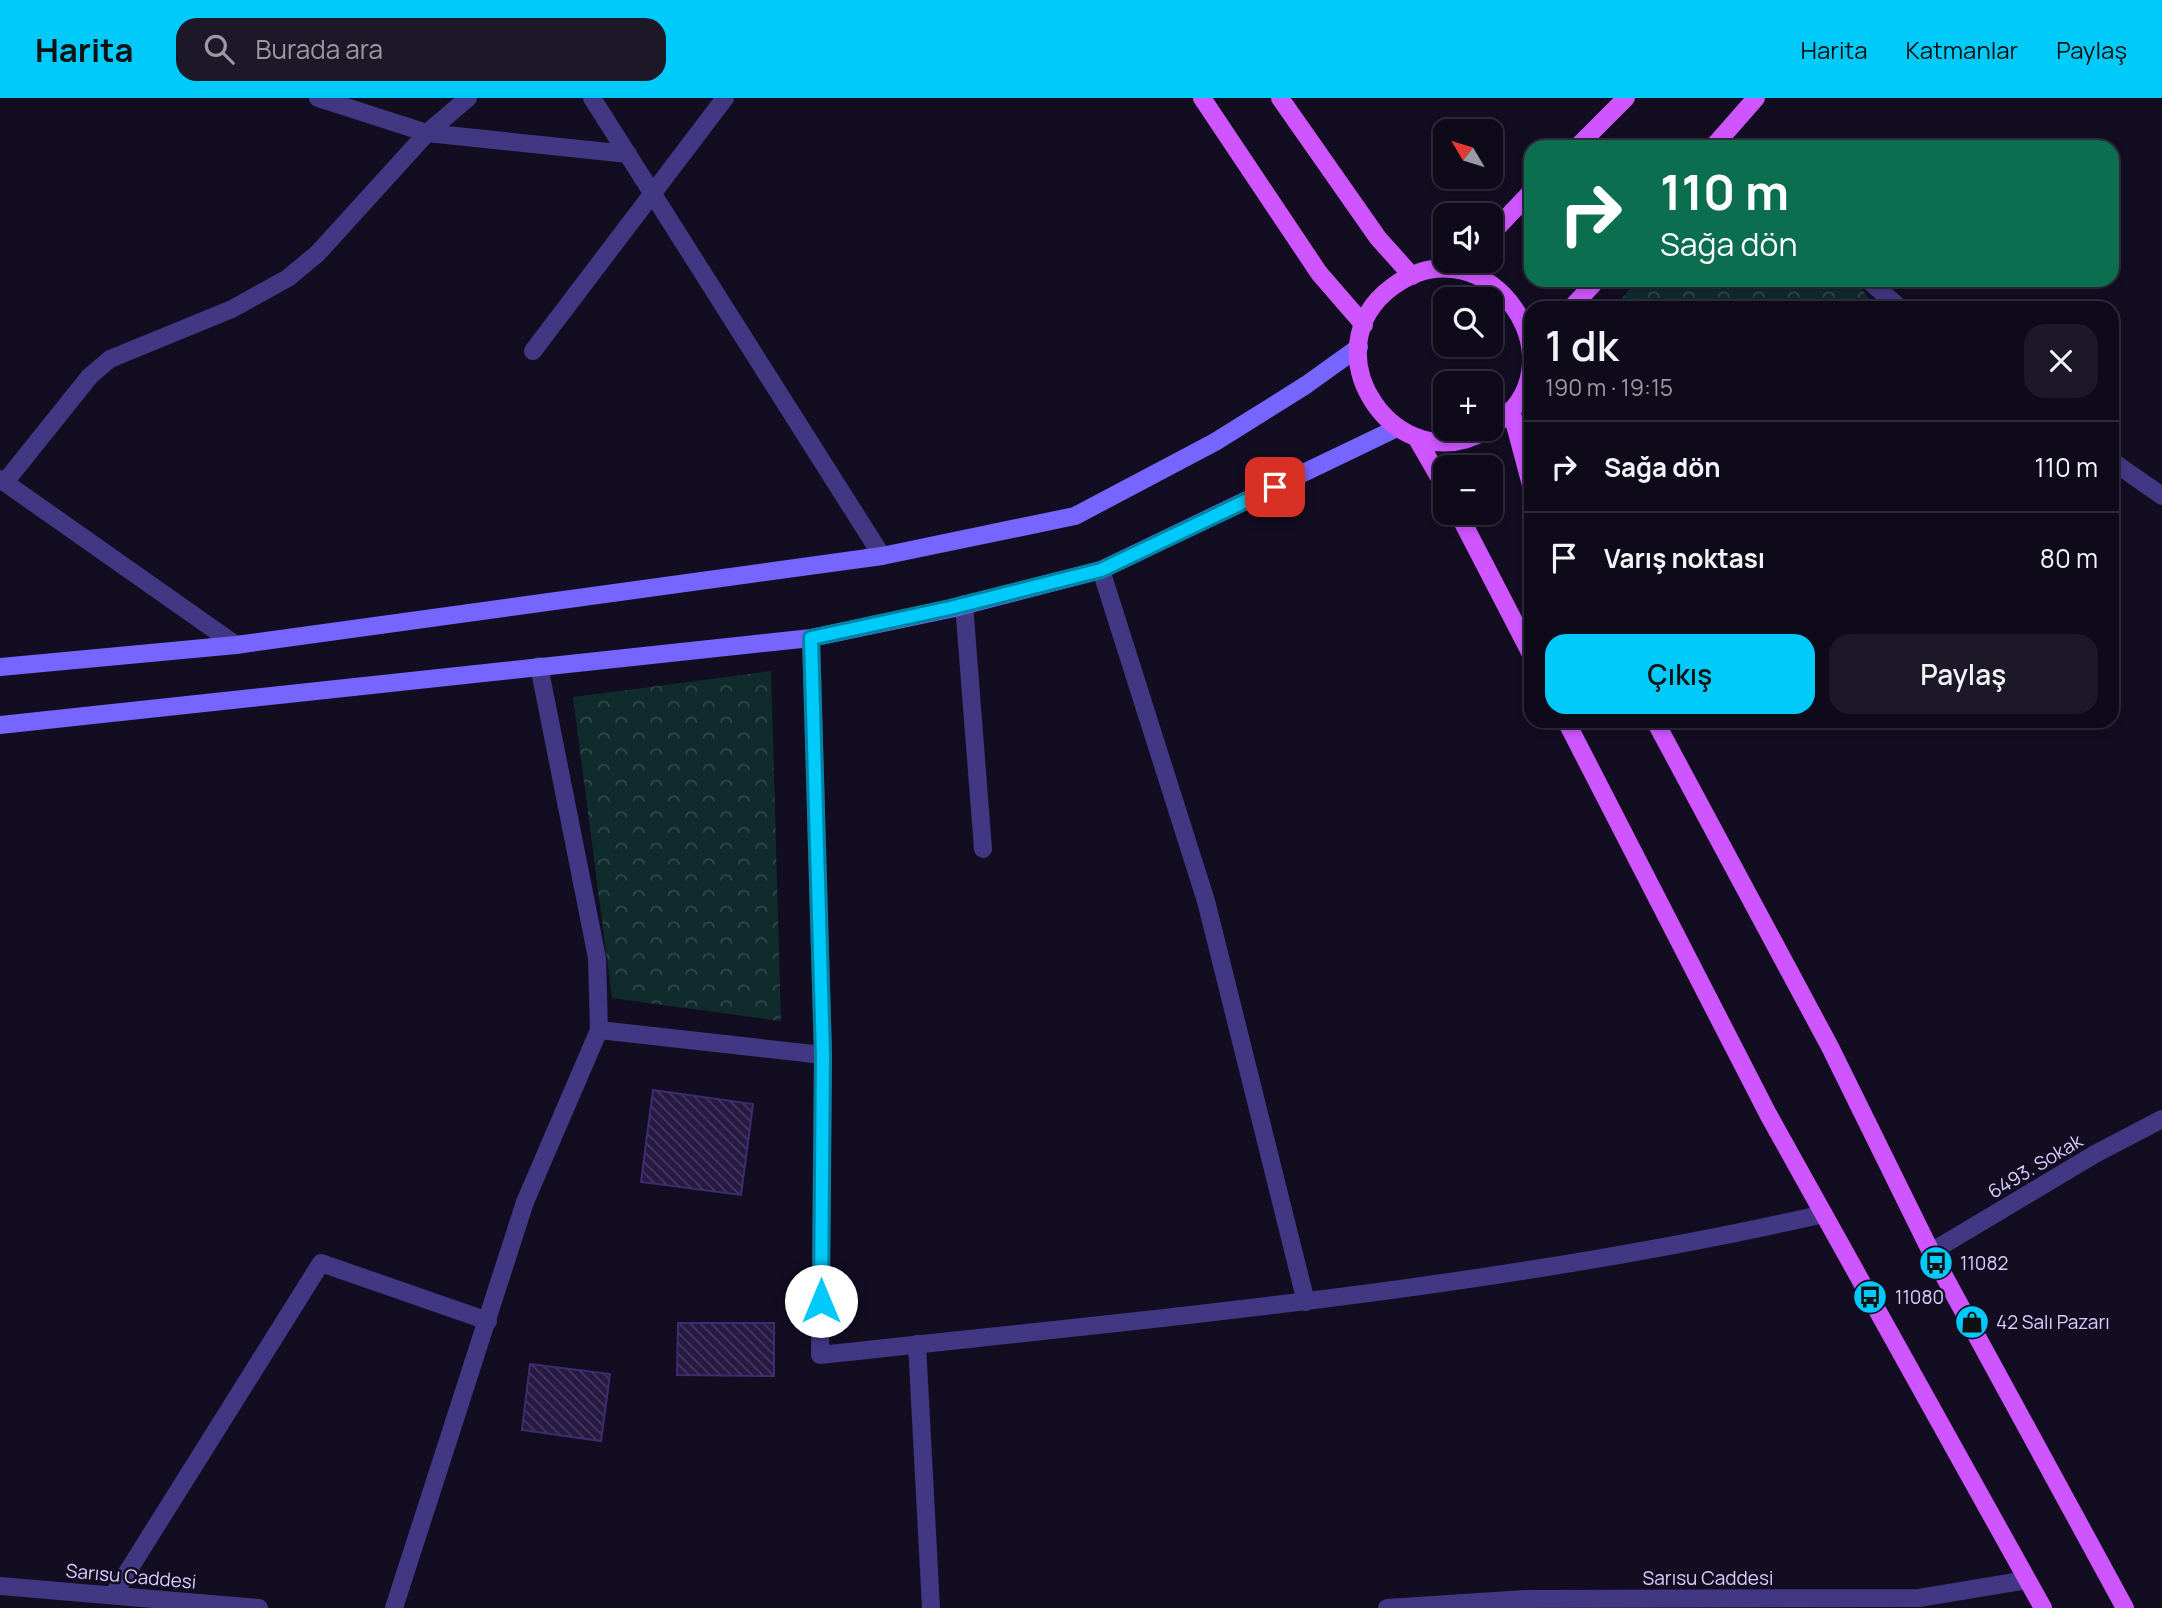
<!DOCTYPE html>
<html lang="tr">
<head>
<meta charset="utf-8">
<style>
  :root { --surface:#0e0a1a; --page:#1c1827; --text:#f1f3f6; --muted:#9b9aa2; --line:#2e2b39; --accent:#00caf9 }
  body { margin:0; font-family:Manrope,sans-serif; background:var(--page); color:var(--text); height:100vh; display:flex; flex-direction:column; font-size:26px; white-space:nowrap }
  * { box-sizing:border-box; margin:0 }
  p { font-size:23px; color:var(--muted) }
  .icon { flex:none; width:38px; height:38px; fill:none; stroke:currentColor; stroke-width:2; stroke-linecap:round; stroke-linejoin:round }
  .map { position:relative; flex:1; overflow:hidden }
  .sheet { position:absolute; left:1524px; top:203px; width:595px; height:427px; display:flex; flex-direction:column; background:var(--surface); border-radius:21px; box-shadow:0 4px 10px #0003,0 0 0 2px var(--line) }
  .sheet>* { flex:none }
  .top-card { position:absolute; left:1524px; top:42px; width:595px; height:147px; border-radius:21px; box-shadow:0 4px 10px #0003,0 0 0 2px var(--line); background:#0b6e4f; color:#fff; overflow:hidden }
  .needle { width:46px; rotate:308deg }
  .tools { position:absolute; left:1433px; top:21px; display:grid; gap:14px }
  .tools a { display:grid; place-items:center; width:70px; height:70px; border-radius:14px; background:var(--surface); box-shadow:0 4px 10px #0003,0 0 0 2px var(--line); font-size:35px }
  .pin { position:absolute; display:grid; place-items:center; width:60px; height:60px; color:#fff; margin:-30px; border-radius:14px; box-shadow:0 4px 10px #0006 }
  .me { position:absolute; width:77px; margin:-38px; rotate:0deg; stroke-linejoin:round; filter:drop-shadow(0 0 5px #0008) }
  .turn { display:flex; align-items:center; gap:24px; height:147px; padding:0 21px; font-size:32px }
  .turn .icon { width:91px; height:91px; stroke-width:2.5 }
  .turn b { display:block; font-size:49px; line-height:60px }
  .round { display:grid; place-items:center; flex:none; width:74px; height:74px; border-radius:21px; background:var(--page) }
  .head { display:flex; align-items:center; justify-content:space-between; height:119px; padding:0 21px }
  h1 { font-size:42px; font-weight:600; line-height:52px }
  .primary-button { display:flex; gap:14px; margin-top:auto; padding:14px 21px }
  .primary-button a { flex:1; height:80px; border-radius:21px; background:var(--accent); color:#111; font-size:28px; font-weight:600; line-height:80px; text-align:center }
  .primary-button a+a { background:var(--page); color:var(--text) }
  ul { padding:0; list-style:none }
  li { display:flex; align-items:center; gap:21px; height:91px; padding:0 21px; border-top:2px solid var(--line) }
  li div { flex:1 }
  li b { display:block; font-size:26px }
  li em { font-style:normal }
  header { display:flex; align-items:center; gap:42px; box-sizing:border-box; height:98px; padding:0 35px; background:var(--accent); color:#111 }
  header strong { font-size:33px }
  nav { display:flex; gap:38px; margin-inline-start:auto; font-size:24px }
  .search { width:490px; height:63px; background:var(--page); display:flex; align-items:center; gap:18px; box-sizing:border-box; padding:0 24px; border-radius:21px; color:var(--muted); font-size:26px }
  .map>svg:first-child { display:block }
</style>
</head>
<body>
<header>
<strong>Harita</strong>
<div class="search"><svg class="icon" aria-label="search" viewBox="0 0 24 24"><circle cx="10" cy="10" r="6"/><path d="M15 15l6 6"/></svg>Burada ara</div>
<nav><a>Harita</a><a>Katmanlar</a><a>Paylaş</a></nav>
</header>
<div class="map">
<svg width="2162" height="1510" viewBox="0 0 2162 1510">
  <defs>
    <pattern id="park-crowns" width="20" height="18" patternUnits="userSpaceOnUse" patternTransform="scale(1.75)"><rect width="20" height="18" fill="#102b2c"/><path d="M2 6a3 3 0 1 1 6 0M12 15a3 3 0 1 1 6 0" fill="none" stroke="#32494c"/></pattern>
    <pattern id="building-back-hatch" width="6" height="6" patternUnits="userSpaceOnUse" patternTransform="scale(1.75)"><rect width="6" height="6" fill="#261943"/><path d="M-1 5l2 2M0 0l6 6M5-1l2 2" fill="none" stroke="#45395f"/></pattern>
  </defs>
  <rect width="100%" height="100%" fill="#130d22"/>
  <!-- park -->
  <path fill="url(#park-crowns)" d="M1637,182H1855L1876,210H1614Z
    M771,573L781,923L612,900L573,599Z"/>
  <!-- building -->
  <path fill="url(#building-back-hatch)" stroke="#3f2b70" stroke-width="2" d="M653,992L753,1006L741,1097L641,1084Z
    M678,1225H774V1278L677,1277Z
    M530,1266L610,1276L601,1343L522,1332Z"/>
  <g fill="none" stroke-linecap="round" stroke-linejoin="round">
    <!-- lane -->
    <path stroke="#413782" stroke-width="18" d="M318,0L427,35L628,56
      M5,384L90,278L110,261L232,211L288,180L318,155L427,35L468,0
      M964,506L983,751"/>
    <!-- street -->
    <path stroke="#413782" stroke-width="18" d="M592,0L882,458
      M1868,182L1900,210
      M533,253L725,0
      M2112,363L2162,398
      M0,381L236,547
      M1101,472L1206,803L1306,1204
      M811,540L823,957L820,1257C1156,1220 1495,1191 1824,1116
      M599,932L823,957
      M1931,1154L2095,1056L2162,1021
      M917,1246L931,1510
      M0,1488L259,1510
      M113,1497L321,1165L488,1223
      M394,1510L525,1104L599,932L597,860L539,568
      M1387,1510L1525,1501L1919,1500L2027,1482"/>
    <!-- secondary -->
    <path stroke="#7765ff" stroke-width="18" d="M0,569L236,547L882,458L1075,418L1215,344L1306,287L1359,249
      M0,627L811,540L950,511L1101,472L1397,330"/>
    <!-- primary -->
    <path stroke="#cf55ff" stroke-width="18" d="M1202,0L1319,175L1364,227
      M1280,0L1378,140L1412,178
      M1577,49L1626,0
      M1713,49L1756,0
      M1491,136L1531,94
      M1571,210L1597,182
      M1511,312L1531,387
      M1489,331C1396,387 1307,252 1392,189C1488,118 1589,270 1491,329
      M1416,339L1446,391
      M1458,415L1531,556
      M1566,623L1768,1016L2043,1510
      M1655,623L1830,949L1931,1154L2125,1510"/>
  </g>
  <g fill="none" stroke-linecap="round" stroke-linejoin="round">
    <!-- route casing -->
    <g stroke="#0083a2" stroke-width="18">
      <path id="route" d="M821,1203L823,957L811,540L950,510L1101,472L1275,389"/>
    </g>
    <!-- route -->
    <use href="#route" stroke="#00caf9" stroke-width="12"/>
  </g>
  <!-- icons -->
  <defs>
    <g id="bus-disc" transform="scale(1.75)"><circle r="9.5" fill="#00caf9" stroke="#130d22"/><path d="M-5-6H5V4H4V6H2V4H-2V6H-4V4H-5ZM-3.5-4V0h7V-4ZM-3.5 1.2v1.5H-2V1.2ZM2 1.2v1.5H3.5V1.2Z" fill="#111"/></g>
    <g id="shop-disc" transform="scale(1.75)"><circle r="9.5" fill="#00caf9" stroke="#130d22"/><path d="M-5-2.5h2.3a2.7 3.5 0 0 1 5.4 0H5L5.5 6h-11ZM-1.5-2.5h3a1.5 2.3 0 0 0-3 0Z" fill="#111"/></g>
  </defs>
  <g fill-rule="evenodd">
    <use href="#bus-disc" x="1936" y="1165"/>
    <use href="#bus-disc" x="1870" y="1199"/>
    <use href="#shop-disc" x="1972" y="1224"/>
  </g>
  <g text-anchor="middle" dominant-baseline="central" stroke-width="5" stroke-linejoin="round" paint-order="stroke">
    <!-- street labels -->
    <g font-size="19" fill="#d9ceff" stroke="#130d22">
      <text transform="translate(2035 1068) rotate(-31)">6493. Sokak</text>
      <text transform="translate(131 1478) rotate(5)">Sarısu Caddesi</text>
      <text x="1708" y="1480">Sarısu Caddesi</text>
    </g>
    <!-- poi labels -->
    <g font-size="19" fill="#d9ceff" stroke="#130d22" text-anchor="start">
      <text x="1960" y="1165">11082</text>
      <text x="1895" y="1199">11080</text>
      <text x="1996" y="1224">42 Salı Pazarı</text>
    </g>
  </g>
</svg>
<div class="tools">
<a><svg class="needle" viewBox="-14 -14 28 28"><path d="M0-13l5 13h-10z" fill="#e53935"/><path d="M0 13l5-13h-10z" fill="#9b9aa2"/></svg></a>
<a><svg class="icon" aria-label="sound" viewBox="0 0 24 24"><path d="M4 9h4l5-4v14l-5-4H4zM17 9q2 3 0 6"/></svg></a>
<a><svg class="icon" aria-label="search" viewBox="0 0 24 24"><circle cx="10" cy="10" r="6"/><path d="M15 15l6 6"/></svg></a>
<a>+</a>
<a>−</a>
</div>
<div class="pin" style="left:1275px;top:389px;background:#d93025"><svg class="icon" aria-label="arrive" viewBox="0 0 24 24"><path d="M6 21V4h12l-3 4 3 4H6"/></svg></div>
<svg class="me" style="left:821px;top:1203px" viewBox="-20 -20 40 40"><circle r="19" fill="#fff"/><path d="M0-13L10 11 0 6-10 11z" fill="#00caf9"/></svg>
<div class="top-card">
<div class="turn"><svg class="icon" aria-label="right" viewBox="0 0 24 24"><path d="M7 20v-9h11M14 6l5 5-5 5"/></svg><div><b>110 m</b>Sağa dön</div></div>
</div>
<section class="sheet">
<div class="head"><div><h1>1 dk</h1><p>190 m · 19:15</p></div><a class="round"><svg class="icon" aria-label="close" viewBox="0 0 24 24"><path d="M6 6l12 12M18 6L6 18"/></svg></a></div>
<ul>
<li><svg class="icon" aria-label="right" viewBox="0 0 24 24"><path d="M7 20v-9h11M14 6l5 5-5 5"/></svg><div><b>Sağa dön</b></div><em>110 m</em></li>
<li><svg class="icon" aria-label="arrive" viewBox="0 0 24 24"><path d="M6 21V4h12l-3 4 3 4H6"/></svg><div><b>Varış noktası</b></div><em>80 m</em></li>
</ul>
<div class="primary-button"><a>Çıkış</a><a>Paylaş</a></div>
</section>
</div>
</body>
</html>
